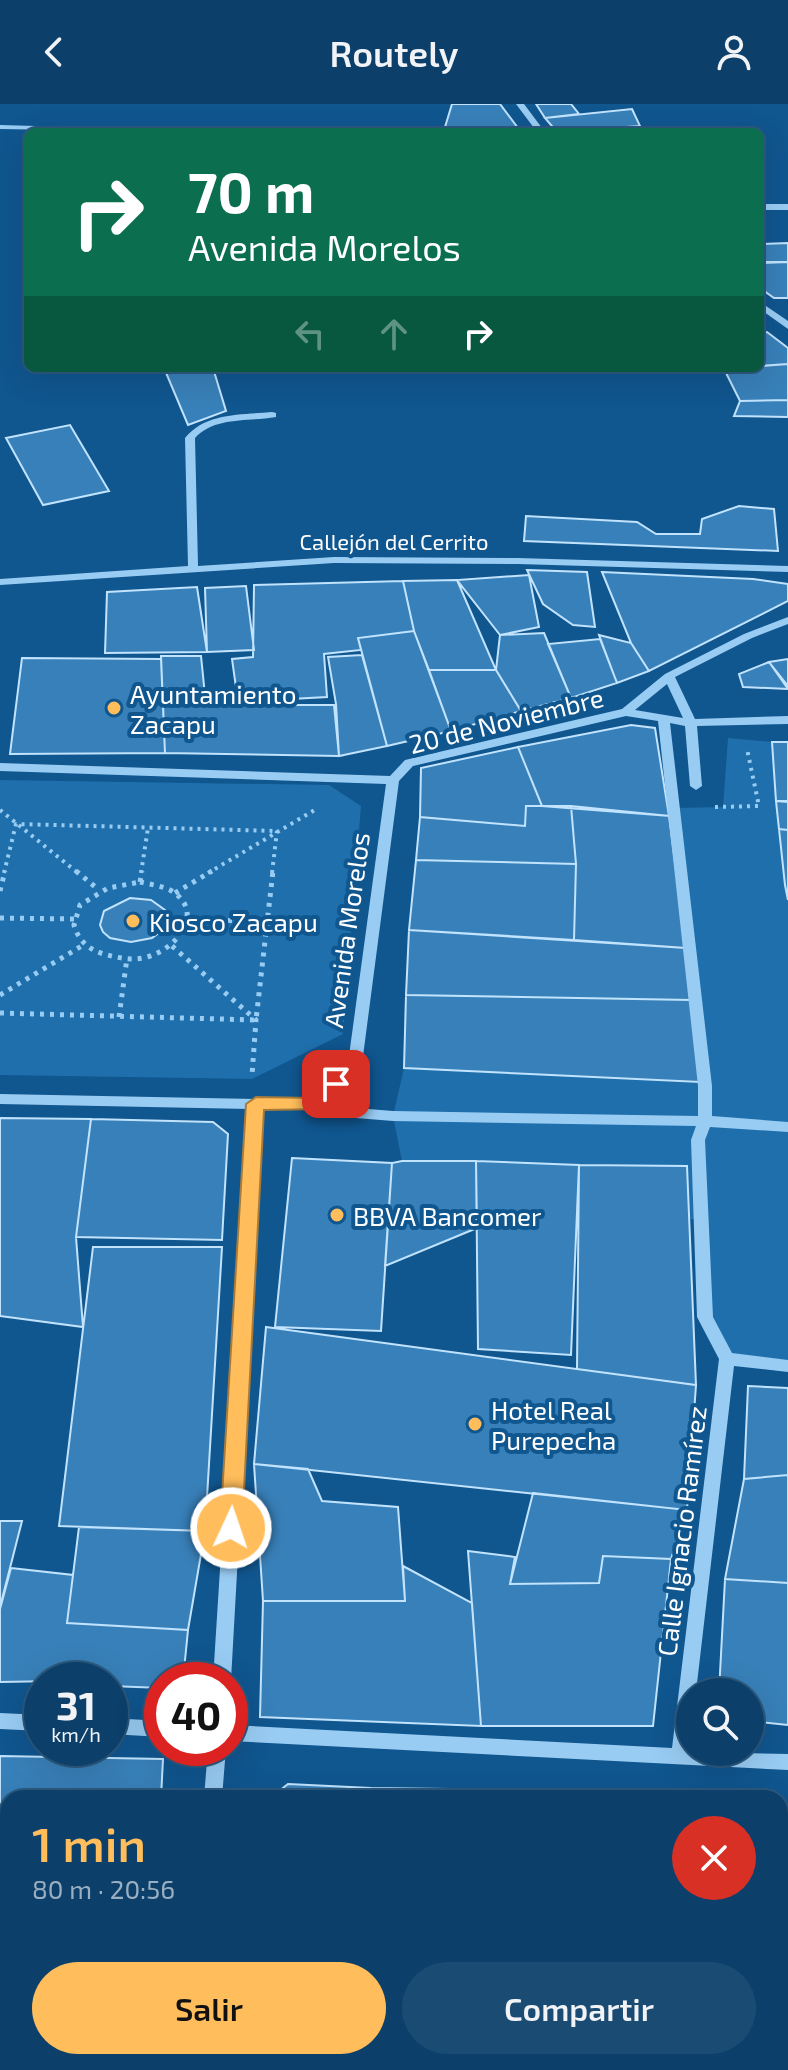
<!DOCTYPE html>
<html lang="es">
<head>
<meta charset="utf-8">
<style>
  :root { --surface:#0c406b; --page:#1a4b73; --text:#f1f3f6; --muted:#9aafc1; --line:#2c597e; --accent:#ffbd5b }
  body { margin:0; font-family:"Exo 2",sans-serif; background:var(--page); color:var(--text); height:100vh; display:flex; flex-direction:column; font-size:30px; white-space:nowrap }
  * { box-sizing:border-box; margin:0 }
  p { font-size:26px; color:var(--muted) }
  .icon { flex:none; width:44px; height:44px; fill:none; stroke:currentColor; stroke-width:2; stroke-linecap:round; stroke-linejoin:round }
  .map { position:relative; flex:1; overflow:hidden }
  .details { position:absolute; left:0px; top:1686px; width:788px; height:280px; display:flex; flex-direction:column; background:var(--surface); border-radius:24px 24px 0 0; box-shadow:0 8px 32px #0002,0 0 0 2px var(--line) }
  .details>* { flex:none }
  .banner { position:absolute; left:24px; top:24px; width:740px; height:244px; border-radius:12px; box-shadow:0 8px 32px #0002,0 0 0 2px var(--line); background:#0b6e4f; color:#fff; overflow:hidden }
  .buttons { position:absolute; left:676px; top:1574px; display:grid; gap:16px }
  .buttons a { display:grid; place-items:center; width:88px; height:88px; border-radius:50%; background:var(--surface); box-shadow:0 8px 32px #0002,0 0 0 2px var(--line); font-size:40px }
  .speed { position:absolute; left:24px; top:1558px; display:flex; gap:16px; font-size:40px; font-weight:700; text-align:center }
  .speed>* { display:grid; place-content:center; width:104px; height:104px; border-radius:50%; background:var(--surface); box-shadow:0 8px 32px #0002,0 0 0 2px var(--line); line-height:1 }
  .speed small { font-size:20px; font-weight:400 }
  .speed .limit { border:12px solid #d22; background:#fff; color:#111 }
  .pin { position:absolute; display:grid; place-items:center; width:68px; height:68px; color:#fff; margin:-34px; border-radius:16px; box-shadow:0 4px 12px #0006 }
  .me { position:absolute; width:88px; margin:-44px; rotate:3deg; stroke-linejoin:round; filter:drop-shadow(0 0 6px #0008) }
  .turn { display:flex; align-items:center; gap:28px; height:168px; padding:0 32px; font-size:36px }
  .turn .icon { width:104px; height:104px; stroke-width:2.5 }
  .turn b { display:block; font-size:56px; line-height:68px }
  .lanes { display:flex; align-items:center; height:76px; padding:0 32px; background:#0003; justify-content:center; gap:40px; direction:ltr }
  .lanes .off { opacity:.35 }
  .round { display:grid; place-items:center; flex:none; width:84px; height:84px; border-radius:42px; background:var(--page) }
  .headline { display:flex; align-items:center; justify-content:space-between; height:136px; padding:0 32px }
  h1 { font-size:48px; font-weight:600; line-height:60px; color:var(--accent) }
  .primary-button { display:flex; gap:16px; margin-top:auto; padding:16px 32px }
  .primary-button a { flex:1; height:92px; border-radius:48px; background:var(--accent); color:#111; font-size:32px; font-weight:600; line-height:92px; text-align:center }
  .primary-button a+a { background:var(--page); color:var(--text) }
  header { display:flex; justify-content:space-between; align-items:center; height:104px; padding:0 32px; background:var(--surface); font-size:36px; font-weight:600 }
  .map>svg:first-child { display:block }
</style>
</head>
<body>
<header><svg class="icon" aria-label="back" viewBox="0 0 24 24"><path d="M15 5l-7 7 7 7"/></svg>Routely<svg class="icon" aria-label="person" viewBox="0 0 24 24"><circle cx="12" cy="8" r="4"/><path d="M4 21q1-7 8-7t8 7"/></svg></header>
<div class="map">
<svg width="788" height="1966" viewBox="0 0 788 1966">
  <rect width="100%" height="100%" fill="#10568f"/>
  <!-- green -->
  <path fill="#1e6fac" d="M728,634L772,638L788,796V1262L727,1255L705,1213L699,1116L690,1115L687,1062L402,1057L393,1012L404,964L699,978L674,704L723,703Z
    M0,676L329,681L361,702L343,930L252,975L0,971Z"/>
  <!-- building -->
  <path fill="#3880b9" stroke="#c1e3fd" stroke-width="2" d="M452,0H500L518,24L513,28L445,23Z
    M536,0H571L579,10L545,14Z
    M632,5L640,22L557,28L545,14Z
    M640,22L644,28H570Z
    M788,139V158L760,159V140Z
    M764,158H788V194H774L760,184V159Z
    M767,228L788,244V260L760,262V230Z
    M788,260V296L740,297L724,265Z
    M164,264H213L226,307L188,321Z
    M788,296V313L734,312L740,297Z
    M70,321L109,387L43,401L6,334Z
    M739,402L774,405L778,447L524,437L526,412L637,418L656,430H700L702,415Z
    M527,466L587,468L595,523L573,521L543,500Z
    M602,468L753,475L788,480V497L649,567L631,539Z
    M529,471L539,523L500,531L457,476Z
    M457,476L496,566H429L414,527L403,477Z
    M403,477L414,527L358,534L361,546L324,550L327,593L238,598L232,555L253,553L254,481Z
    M246,482L254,546L207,548L205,484Z
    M197,483L207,548L105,549L107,488Z
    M414,527L451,627L387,642L358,534Z
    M544,529L571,594L521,607L496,566L500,531Z
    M599,531L631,539L649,567L617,579Z
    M600,535L617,579L571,594L548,540Z
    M362,551L387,642L339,652L336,600L328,553Z
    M161,552H201L206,601H334L339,652L165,649Z
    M22,554L161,555L165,649L10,650Z
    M788,555V582L769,558Z
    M769,558L788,585L743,583L739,570Z
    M429,566H496L521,607L451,627Z
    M631,621L655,624L669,712L542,702L518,643Z
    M772,638H788V697H776Z
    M518,643L542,702H526L525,722L420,713L421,664Z
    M776,697L788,698V726L779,725Z
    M526,702H571L576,760L416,756L420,713L525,722Z
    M571,702L669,712L686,844L574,836L576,760Z
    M779,725L788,726V796L785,781Z
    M416,756L576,760L574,836L409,826Z
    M130,794L151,796L165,806V821L160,828L152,834L131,838L110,834L103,828L100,821L104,807Z
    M409,826L686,844L691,896L406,891Z
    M406,891L691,896L700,978L404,964Z
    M0,1014L91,1015L76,1133L83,1223L0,1212Z
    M91,1015L213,1018L228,1030L222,1136L76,1133Z
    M292,1054L392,1059L381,1227L275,1223Z
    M402,1057H476L477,1124L385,1162L392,1059Z
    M476,1057L579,1061L571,1251L478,1245Z
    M579,1061L687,1062L696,1281L577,1265Z
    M93,1143H222L205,1427L59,1422Z
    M266,1223L696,1281L687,1406L254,1360Z
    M748,1282L788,1284V1371L744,1375Z
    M254,1360L308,1365L322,1397L398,1403L405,1497H263Z
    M788,1371V1479L725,1475L744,1375Z
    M533,1389L687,1406L671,1455L603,1452L599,1479L510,1480Z
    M0,1417H22L0,1503Z
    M79,1423L205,1427L188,1526L67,1519Z
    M468,1447L515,1453L510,1480L599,1479L603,1452L671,1455L653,1622H481Z
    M403,1462L472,1499L481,1622L260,1613L263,1497H405Z
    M11,1464L73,1471L67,1519L188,1526L183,1576H162V1584L110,1582V1576L0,1578V1505Z
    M725,1475L788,1479V1621L750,1617V1588H719Z
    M0,1652L163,1655L161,1694H8V1733L0,1734Z
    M288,1680L370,1684L371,1694H270Z
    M370,1684L619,1687L620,1694H371Z
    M619,1687L729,1690V1694H620Z
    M0,1910H8V1958H144L143,1966H0Z
    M232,1958H635V1966H231Z
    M642,1958H754L755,1966H660Z"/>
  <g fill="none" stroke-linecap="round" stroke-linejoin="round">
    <!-- path-far1 -->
    <path stroke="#99ccf3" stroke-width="4" stroke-dasharray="3 5" stroke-linecap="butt" d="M715,703L759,702L747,645
      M0,706L78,769
      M4,769L16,720L277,727
      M141,769L148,724
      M208,769L318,704
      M272,769L277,727"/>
    <!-- path -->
    <path stroke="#99ccf3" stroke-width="5" stroke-dasharray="4 6" stroke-linecap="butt" d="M76,767L99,786
      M140,778C149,780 162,782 170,786C207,807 177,845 147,853C132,857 118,854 104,850C89,846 78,836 74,821L80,801L108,784Z
      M140,778L142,767
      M0,787L5,767
      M175,789L212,767
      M0,814L75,815
      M188,816L267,817
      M172,842L256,916L252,971
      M0,891L85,840
      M0,909L256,916L273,767
      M119,913L127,854"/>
    <!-- minor -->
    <path fill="#99ccf3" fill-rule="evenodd" d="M516,0H524L545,28H537Z
      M0,21L175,26L179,28L0,25Z
      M760,100H788V106H760Z
      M760,198L788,217V225L760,205Z
      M272,308L276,309V313C249,318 215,312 195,334L198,462L334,453L518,454L788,462V468L518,460L334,459L0,481V475L188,462L185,334C206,308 242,311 272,308Z
      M788,513V520L752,534L675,573L695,615L788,612V620L697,622L702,682L696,686L690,682L685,622L670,619L712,982V1012L788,1018V1028L710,1023L705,1036L713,1213L732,1249L788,1256V1268L734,1262L696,1588H690V1648L788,1650V1666L230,1637V1621L672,1644L719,1255L697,1213L691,1036L696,1022L393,1017L356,1014L318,1006L263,1005L231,1576H213L249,1005L0,1000V990L314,996L348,959L386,680L0,667V659L390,672L405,656L622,605L665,570L744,530ZM667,580L683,614L635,606ZM626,612L658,617L698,982V1012L393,1007L356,1004L329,998L362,960L399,677L413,662Z
      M0,1609L42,1611V1627L0,1625Z
      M110,1614L162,1617V1633L110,1630Z
      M208,1644H226L222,1694H204Z
      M176,1958H196V1966H176Z"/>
  </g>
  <!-- route -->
  <path fill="#ffbd5b" stroke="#a67b3b" stroke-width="2" d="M336,974L345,980L324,1005L264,1006L242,1424L238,1431L231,1434L223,1431L220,1424L246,1000L256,993L313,994L330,976Z"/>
  <!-- markers -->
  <g fill="#ffbd5b" stroke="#10568f" stroke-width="3">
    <circle cx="114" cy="604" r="8"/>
    <circle cx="133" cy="817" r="8"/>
    <circle cx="337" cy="1111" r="8"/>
    <circle cx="475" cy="1320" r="8"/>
  </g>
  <g text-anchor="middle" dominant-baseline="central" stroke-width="8" stroke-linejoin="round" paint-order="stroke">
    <!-- far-street labels -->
    <g font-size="22" fill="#fff" stroke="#10568f">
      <text x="394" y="437">Callejón del Cerrito</text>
    </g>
    <!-- poi labels -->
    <g font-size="26" fill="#fff" stroke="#10568f" text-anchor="start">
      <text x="130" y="589">Ayuntamiento<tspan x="130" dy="30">Zacapu</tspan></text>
      <text x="149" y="817">Kiosco Zacapu</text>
      <text x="353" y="1111">BBVA Bancomer</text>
      <text x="491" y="1305">Hotel Real<tspan x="491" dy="30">Purepecha</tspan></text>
    </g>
    <!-- street labels -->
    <g font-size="26" fill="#fff" stroke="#10568f">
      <text transform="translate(506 616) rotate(-14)">20 de Noviembre</text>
      <text transform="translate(346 826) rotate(-82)">Avenida Morelos</text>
      <text transform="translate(681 1427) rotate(-83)">Calle Ignacio Ramírez</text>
    </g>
  </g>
</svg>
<div class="buttons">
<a><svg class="icon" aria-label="search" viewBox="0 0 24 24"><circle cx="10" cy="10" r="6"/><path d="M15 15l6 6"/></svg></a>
</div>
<div class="speed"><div>31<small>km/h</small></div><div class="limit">40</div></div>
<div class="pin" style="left:336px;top:980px;background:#d93025"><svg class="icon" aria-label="arrive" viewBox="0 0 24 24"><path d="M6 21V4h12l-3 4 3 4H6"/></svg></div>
<svg class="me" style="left:231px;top:1424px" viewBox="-20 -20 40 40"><circle r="17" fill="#ffbd5b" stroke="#fff" stroke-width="3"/><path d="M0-11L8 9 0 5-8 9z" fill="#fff"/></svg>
<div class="banner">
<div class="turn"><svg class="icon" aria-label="right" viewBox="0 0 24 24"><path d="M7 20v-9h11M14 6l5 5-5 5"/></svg><div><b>70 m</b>Avenida Morelos</div></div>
<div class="lanes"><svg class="icon off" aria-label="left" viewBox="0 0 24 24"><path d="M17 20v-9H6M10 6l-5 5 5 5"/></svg><svg class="icon off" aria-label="ahead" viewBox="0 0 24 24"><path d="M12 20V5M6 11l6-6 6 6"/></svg><svg class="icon" aria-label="right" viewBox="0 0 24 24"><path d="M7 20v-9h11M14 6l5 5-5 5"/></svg></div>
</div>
<section class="details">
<div class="headline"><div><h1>1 min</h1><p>80 m · 20:56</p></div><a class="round" style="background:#d93025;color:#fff"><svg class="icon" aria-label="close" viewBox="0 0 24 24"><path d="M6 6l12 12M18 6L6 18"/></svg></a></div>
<div class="primary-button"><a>Salir</a><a>Compartir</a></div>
</section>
</div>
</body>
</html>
